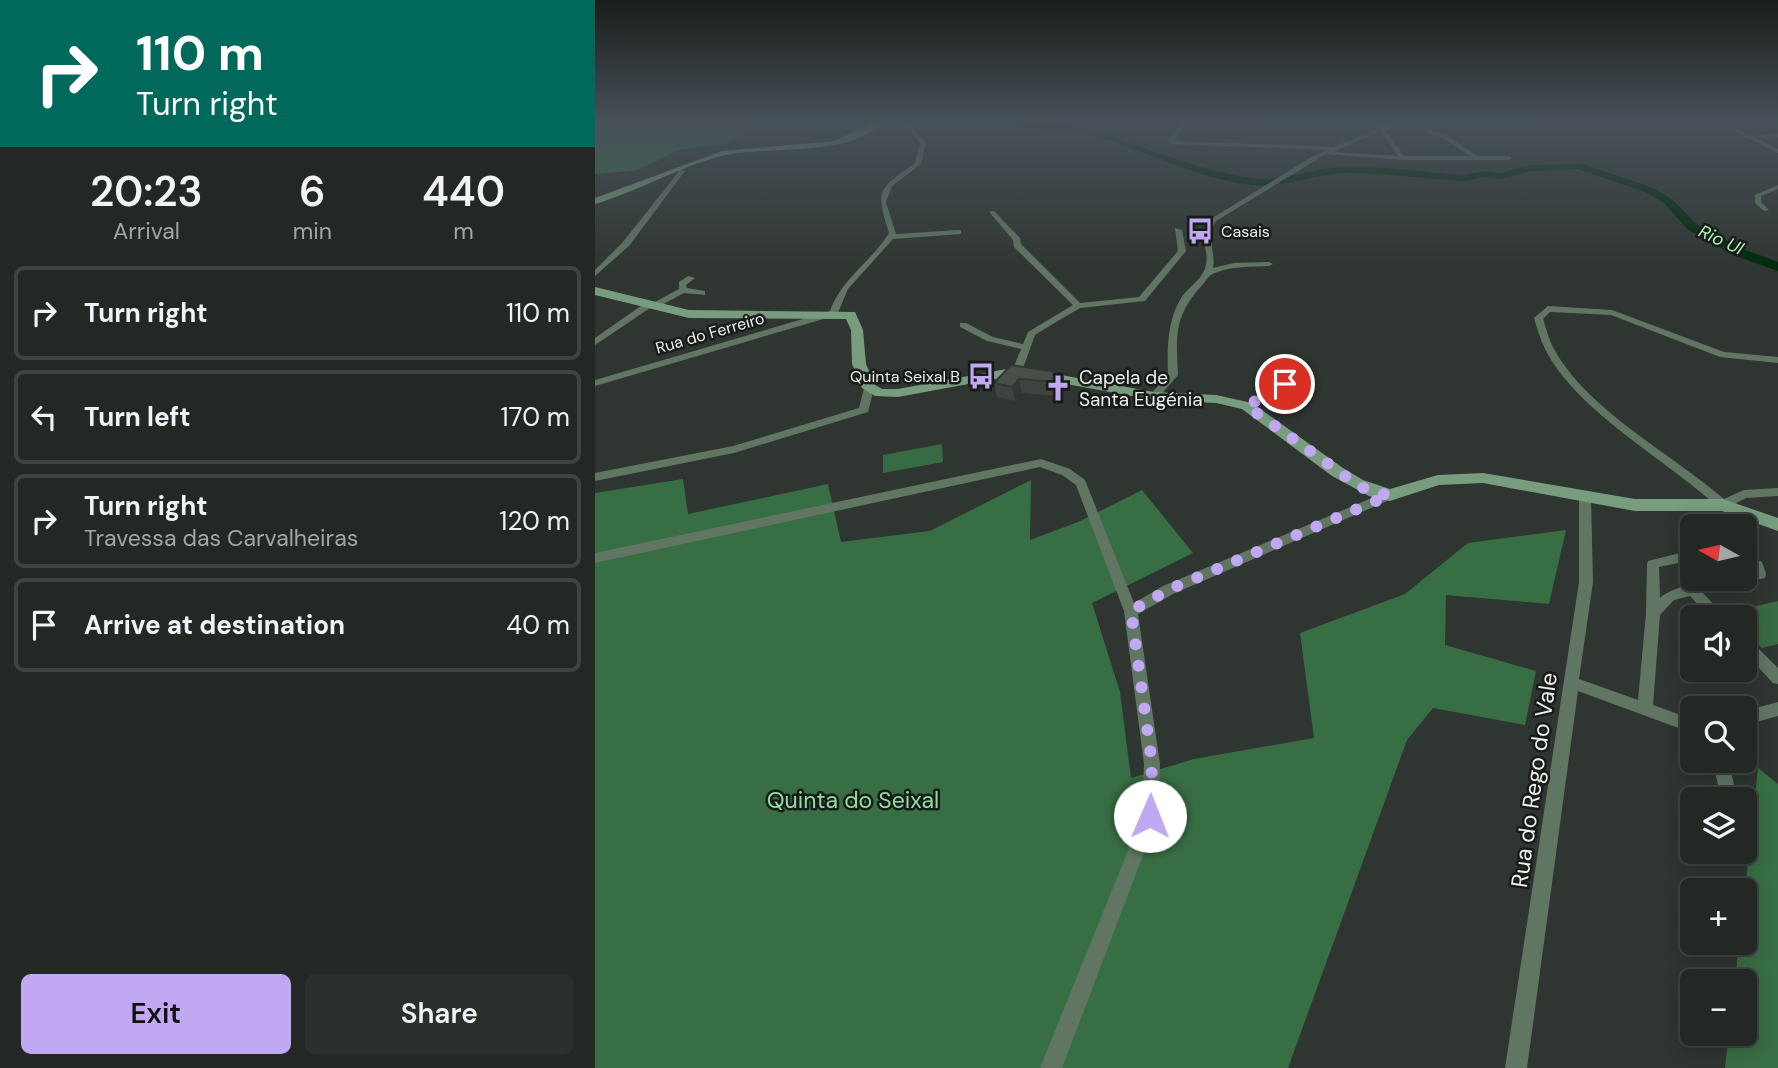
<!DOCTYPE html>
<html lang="en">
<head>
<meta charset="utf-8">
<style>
  :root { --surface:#232824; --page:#2b302c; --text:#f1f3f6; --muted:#a3a6a6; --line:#404441; --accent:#c1a8f3 }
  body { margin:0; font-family:"DM Sans",sans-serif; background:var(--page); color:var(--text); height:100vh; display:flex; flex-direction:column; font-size:26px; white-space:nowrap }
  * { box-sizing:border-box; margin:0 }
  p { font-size:23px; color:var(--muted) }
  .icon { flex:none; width:38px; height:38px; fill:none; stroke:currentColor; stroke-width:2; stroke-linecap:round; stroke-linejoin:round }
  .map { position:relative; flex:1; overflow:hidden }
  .panel { display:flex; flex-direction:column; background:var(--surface); width:595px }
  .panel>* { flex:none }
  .guide { background:#00695c; color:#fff; overflow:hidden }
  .needle { width:46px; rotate:278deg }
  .tools { position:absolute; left:1085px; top:514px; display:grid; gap:14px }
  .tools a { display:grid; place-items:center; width:77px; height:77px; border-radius:10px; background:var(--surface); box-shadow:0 4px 18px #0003,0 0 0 2px var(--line); font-size:35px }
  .pin { position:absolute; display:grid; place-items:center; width:60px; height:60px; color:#fff; margin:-30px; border:4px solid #fff; border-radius:50%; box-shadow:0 2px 7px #0007 }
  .me { position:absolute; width:77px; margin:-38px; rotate:1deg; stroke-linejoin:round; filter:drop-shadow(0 0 5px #0008) }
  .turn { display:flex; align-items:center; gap:24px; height:147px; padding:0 21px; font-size:32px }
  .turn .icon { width:91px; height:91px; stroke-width:2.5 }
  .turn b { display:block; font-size:49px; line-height:60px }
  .eta { display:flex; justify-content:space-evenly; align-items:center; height:119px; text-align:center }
  .eta b { font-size:42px; font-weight:600; line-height:49px }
  .primary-button { display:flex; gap:14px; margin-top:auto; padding:14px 21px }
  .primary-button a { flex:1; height:80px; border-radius:10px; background:var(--accent); color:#111; font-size:28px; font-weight:600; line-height:80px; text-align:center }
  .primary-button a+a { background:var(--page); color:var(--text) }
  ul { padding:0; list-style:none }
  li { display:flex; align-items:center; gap:21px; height:94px; margin:0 14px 10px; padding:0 7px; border:4px solid var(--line); border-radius:10px }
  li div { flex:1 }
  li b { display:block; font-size:26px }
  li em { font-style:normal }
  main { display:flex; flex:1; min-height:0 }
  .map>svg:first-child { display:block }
</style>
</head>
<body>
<main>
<section class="panel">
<div class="guide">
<div class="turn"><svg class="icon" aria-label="right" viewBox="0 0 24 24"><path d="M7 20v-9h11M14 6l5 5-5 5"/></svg><div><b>110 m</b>Turn right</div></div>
</div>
<div class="eta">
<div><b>20:23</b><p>Arrival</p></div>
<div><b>6</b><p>min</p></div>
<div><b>440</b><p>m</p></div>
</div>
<ul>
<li><svg class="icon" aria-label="right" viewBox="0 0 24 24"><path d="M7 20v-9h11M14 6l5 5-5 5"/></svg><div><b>Turn right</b></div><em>110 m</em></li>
<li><svg class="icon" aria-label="left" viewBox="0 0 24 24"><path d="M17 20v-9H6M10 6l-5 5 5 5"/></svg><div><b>Turn left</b></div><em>170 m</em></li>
<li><svg class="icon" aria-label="right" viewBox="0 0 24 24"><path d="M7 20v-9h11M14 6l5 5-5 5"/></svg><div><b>Turn right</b><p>Travessa das Carvalheiras</p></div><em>120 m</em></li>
<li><svg class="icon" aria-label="arrive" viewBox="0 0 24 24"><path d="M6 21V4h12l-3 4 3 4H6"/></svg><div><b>Arrive at destination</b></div><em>40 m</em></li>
</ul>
<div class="primary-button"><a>Exit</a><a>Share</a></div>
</section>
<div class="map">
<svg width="1183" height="1068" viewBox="0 0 1183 1068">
  <rect width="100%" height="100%" fill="#2f3530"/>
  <!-- green -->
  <path fill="#376b43" d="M347,444L348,462L288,473V455Z
    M1183,601V644L1167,648L1150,632V618H1135L1130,613Z"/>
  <!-- forest -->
  <path fill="#386e44" d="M0,122H170L130,144L86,149L43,170L0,174Z
    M88,479L93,514L233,484L246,542L335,531L436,480L435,540L483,522L547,490L598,553L497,603L525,692L536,778L599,759L719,738L705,633L810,594L873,543L971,530L954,604L851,595L850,645L941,671L930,725L838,708L812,740L693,1068H0V493Z
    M1163,768L1183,784V1068H1130L1134,1034H1150V982H1140L1144,943H1150V891Z"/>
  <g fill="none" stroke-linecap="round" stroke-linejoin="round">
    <!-- river -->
    <path fill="#00290c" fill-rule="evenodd" d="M418,122C506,118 572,167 656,178C688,183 719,167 751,167C790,166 830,172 869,175L888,171L906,173L934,165L988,164L1058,188L1077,199L1100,223L1148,249L1183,262V271L1138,255L1092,229L1069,203L1050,192L983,169L935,171L906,179L888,177L869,181C830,179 791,173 752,173C720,173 690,189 658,185C593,178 542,144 481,131C462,127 434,132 418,122Z"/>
    <!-- street -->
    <path fill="#607663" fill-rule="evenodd" d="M588,122H594L579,141L739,147L784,128L769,122H776L788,126L799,122H806L791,131L809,156H875L848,138L832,133L831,127L834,125L837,127V131L852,136L883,156H914L917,158L914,160H807L731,154L621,221C610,237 621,251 618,268L639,263L674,262L678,264L674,266C656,267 637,266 620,273C614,275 612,279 608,284C579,316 581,334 583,375L563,398L559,399L554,396L573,375C572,347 572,319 588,295C596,285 608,279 611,265C615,245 600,241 616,219L718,156L733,150L575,144L572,140ZM786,131L803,156L738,152Z
      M1010,122H1017L1025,127L1020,128Z
      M1120,122H1127L1156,136L1183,133V137L1161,138L1183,149V153Z
      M279,124H315L331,143L326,164L297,186L291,202L301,234L363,230H366V234L298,239L253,289L242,315L0,386V380L235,311C247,278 276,262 294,233C280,188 283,190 320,163L325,143L311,127H281Z
      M85,170L90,171L34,246L0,276V270L28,242Z
      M1183,185V189L1166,196V202L1174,210L1169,211L1160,203V195Z
      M395,211H399L425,238L426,244L485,303L544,297L583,251L580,228L587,230L591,251L550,301L485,308L461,322L440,335L427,371L422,374L417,371L426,349L392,341L365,327V323H371L398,337L428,344L433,332L478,305L419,247L418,240L395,213Z
      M93,276L100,278L91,285L92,288L110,291V295L89,293L61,308H55L0,345V338L50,303L56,304L84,289V282Z
      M953,306L1017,310L1129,352L1183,357V363L1125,357L1016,315L955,312L948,319C951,328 954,340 959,349C993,411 1076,453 1129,499L1149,490L1183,488V496L1151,498L1132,508H1124C1071,459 982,412 950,349C945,339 942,328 939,318Z
      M690,381L693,382V386L656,408H648L647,406Z
      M274,385L279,388L273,412L139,453L0,481V473L138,446L264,408L269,388Z
      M446,459L475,469L490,480L539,603L568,586L791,492H799L801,495L799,498L578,594L543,614L565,764L563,816L467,1068H445L547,816L549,764L529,611L481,485L467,475L445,467L0,563V553Z
      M990,494L996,498L998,582L984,679L1043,700L1051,613L1052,564L1053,561L1097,550V560L1064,567L1065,598C1080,583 1128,579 1150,579V573L1158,571L1157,568L1150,564V553L1167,562L1171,574L1170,578L1165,579L1108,593L1131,618H1115L1095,596L1079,600L1065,615L1058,705L1097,719V733L983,691L932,1068H910L984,582V498Z
      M1150,638L1155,640L1183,668V684L1178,683L1150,653Z
      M1183,702V716L1150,725V711Z
      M1118,761H1134L1142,800H1126Z"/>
    <!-- secondary -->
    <path fill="#789c7e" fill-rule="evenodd" d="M278,122H286C260,157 171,146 131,155C87,165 44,191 0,204V198L127,151L239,141Z
      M0,287L94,310L260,312L268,330L271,364L280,385L287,389H303L422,367L559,392L621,395L657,403L748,468L768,480L795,489L843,475L888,473L1040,499H1128L1183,518V531L1127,511H1040L888,483L844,485L795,501L774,496L737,476L647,409L621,403L559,400L422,375L303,397L280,396L267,388L257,364L256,330L251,319L94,318L0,295Z"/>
  </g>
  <!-- wall -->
  <path fill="#3e443f" d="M468,373L470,387L462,396L427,393L420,401L402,397L399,383Z"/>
  <!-- shaded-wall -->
  <path fill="#323733" d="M468,373L470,387L462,396L460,382Z
    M424,379L427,393L420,401L417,387Z"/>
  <!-- building -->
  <path fill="#484f49" stroke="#323733" stroke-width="2" d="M416,365L468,373L460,382L424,379L417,387L399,383Z"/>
  <!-- sky -->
  <linearGradient id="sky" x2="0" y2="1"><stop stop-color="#1a1d1a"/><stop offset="0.45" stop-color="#475159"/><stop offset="1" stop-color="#475159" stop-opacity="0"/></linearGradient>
  <rect width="1183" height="271" fill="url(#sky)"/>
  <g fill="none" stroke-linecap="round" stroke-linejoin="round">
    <!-- route -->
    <path stroke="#c1a8f3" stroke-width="12" stroke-dasharray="0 21.6" d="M555,816L557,764L536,611L573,590L795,495L780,493L764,486L652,406L690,384"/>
  </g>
  <!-- icons -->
  <defs>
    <g id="bus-bare" transform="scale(2.1)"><path d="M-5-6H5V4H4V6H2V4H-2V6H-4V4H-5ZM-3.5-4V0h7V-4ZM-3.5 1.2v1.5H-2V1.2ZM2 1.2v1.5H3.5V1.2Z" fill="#c1a8f3" stroke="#191b19" stroke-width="2.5" paint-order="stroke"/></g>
    <g id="church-bare" transform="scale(2.1)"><path d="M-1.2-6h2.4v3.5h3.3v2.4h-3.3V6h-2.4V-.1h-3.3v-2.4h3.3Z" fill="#c1a8f3" stroke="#191b19" stroke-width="2.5" paint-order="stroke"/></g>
  </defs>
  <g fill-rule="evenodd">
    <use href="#bus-bare" x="605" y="231"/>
    <use href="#bus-bare" x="386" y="376"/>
    <use href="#church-bare" x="463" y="388"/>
  </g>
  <g text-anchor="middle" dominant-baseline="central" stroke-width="5" stroke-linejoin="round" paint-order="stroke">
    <!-- far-poi labels -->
    <g font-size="16" fill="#ecf0ed" stroke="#191b19" text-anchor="start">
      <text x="626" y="231">Casais</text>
      <text x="365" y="376" text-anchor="end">Quinta Seixal B</text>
    </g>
    <!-- far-street labels -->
    <g font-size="16" fill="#ecf0ed" stroke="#191b19">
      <text transform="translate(115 333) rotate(-16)">Rua do Ferreiro</text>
    </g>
    <!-- far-water labels -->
    <g font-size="18" font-style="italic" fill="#a8f8b8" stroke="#191b19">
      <text transform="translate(1126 240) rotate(25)">Rio Ul</text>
    </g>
    <!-- poi labels -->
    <g font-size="19" fill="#ecf0ed" stroke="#191b19" text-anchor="start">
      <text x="484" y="377">Capela de<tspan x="484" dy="22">Santa Eugénia</tspan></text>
    </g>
    <!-- near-street labels -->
    <g font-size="23" fill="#ecf0ed" stroke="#191b19">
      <text transform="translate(939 780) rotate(-82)">Rua do Rego do Vale</text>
    </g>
    <!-- near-park labels -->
    <g font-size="23" fill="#8fde9e" stroke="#191b19">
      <text x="258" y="800">Quinta do Seixal</text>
    </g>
  </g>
</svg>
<div class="tools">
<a><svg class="needle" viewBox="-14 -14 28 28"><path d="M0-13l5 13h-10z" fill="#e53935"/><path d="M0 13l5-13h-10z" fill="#a3a6a6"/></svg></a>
<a><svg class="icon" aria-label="sound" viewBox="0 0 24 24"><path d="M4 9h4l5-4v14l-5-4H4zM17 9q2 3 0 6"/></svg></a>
<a><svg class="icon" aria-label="search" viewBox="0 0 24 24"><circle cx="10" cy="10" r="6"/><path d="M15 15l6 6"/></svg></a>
<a><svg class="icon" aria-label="layers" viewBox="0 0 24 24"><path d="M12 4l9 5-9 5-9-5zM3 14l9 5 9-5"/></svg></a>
<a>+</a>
<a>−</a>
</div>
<div class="pin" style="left:690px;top:384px;background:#d93025"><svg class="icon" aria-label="arrive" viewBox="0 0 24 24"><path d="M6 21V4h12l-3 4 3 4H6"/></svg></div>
<svg class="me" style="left:555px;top:816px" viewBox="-20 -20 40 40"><circle r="19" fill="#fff"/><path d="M0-13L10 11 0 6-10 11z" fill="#c1a8f3"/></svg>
</div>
</main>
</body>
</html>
